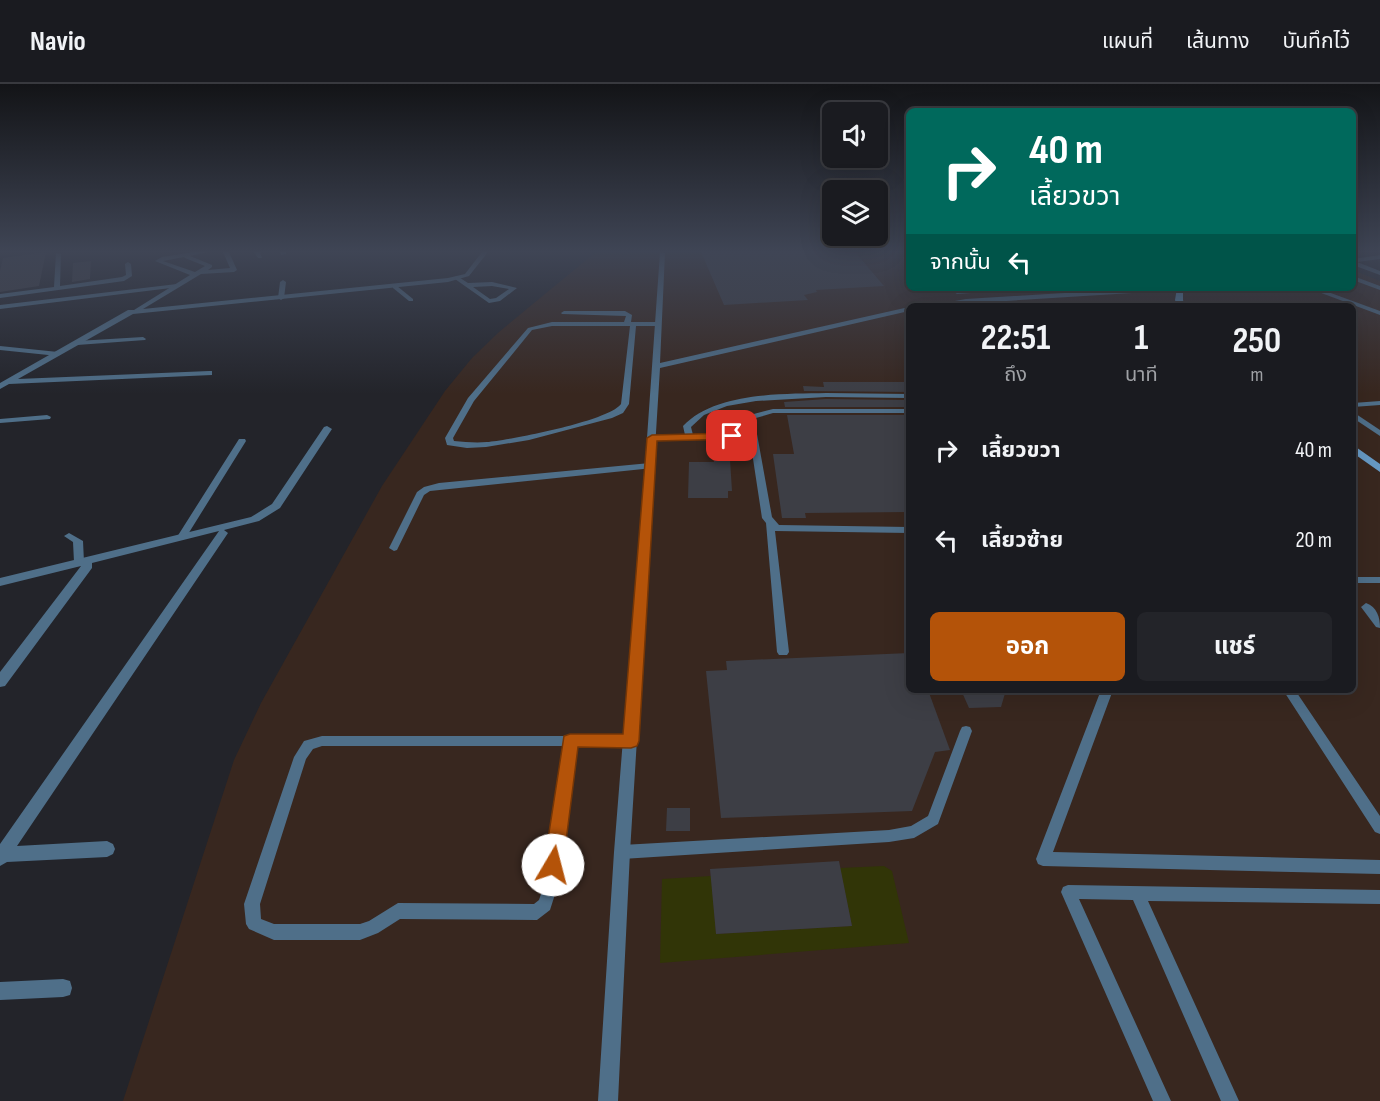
<!DOCTYPE html>
<html lang="th">
<head>
<meta charset="utf-8">
<style>
  :root { --surface:#1a1b20; --page:#232429; --text:#f1f3f6; --muted:#9fa1a5; --line:#38393e; --accent:#b45309 }
  body { margin:0; font-family:"Sofia Sans Condensed","Noto Sans Thai",sans-serif; background:var(--page); color:var(--text); height:100vh; display:flex; flex-direction:column; font-size:22px; white-space:nowrap }
  * { box-sizing:border-box; margin:0 }
  p { font-size:20px; color:var(--muted) }
  .icon { flex:none; width:33px; height:33px; fill:none; stroke:currentColor; stroke-width:2; stroke-linecap:round; stroke-linejoin:round }
  .map { position:relative; flex:1; overflow:hidden }
  .drawer { position:absolute; left:906px; top:219px; width:450px; height:390px; display:flex; flex-direction:column; background:var(--surface); border-radius:9px; box-shadow:0 6px 24px #0002,0 0 0 2px var(--line) }
  .drawer>* { flex:none }
  .hud { position:absolute; left:906px; top:24px; width:450px; height:183px; border-radius:9px; box-shadow:0 6px 24px #0002,0 0 0 2px var(--line); background:#00695c; color:#fff; overflow:hidden }
  .controls { position:absolute; left:822px; top:18px; display:grid; gap:12px }
  .controls a { display:grid; place-items:center; width:66px; height:66px; border-radius:9px; background:var(--surface); box-shadow:0 6px 24px #0002,0 0 0 2px var(--line); font-size:30px }
  .pin { position:absolute; display:grid; place-items:center; width:51px; height:51px; color:#fff; margin:-26px; border-radius:12px; box-shadow:0 3px 9px #0006 }
  .me { position:absolute; width:66px; margin:-33px; rotate:8deg; stroke-linejoin:round; filter:drop-shadow(0 0 4px #0008) }
  .turn { display:flex; align-items:center; gap:21px; height:126px; padding:0 24px; font-size:27px }
  .turn .icon { width:78px; height:78px; stroke-width:2.5 }
  .turn b { display:block; font-size:42px; line-height:51px }
  .then { display:flex; align-items:center; height:57px; padding:0 24px; background:#0003; gap:12px; font-size:22px }
  .eta { display:flex; justify-content:space-evenly; align-items:center; height:102px; text-align:center }
  .eta b { font-size:36px; font-weight:700; line-height:42px }
  .primary-button { display:flex; gap:12px; margin-top:auto; padding:12px 24px }
  .primary-button a { flex:1; height:69px; border-radius:9px; background:var(--accent); color:#fff; font-size:24px; font-weight:700; line-height:69px; text-align:center }
  .primary-button a+a { background:var(--page); color:var(--text) }
  ul { padding:0; list-style:none }
  li { display:flex; align-items:center; gap:18px; height:90px; padding:0 24px }
  li div { flex:1 }
  li b { display:block; font-size:22px }
  li em { font-style:normal }
  header { display:flex; align-items:center; gap:36px; box-sizing:border-box; height:84px; padding:0 30px; background:var(--surface); border-bottom:2px solid var(--line) }
  header strong { font-size:28px }
  nav { display:flex; gap:33px; margin-inline-start:auto; font-size:21px }
  .map>svg:first-child { display:block }
</style>
</head>
<body>
<header>
<strong>Navio</strong>
<nav><a>แผนที่</a><a>เส้นทาง</a><a>บันทึกไว้</a></nav>
</header>
<div class="map">
<svg width="1380" height="1017" viewBox="0 0 1380 1017">
  <rect width="100%" height="100%" fill="#23242a"/>
  <!-- industrial -->
  <path fill="#38271f" fill-rule="evenodd" d="M596,168H909V204H1353V186L1380,197V1017H123L234,676L261,619L382,402L445,307L472,274L499,248ZM909,222H1353V606H909Z"/>
  <!-- green -->
  <path fill="#313507" d="M884,782L892,787L909,859L660,879L662,795L711,792L716,850L852,842L840,784Z"/>
  <!-- building -->
  <path fill="#3d3e45" d="M46,168L39,202L0,208V187L3,174Z
    M701,168H855L884,202L816,206L817,208L804,211L808,216L724,221Z
    M91,177L90,195L72,198L73,179Z
    M823,298H909V308L804,307L803,302L824,303Z
    M826,315L909,316V323H785L784,318Z
    M787,331H909V428L805,429L806,434H782L773,370H794Z
    M714,376H730L732,407H728V414H688L689,378H714Z
    M909,569V606H928L950,666L935,668L912,727L721,734L706,587L727,586L726,577Z
    M961,606H1006L1001,623L969,624Z
    M667,724H690V747H666Z
    M839,777L852,842L716,850L710,785Z"/>
  <g fill="none" stroke-linecap="round" stroke-linejoin="round">
    <!-- lane -->
    <path fill="#4f6f89" fill-rule="evenodd" d="M254,168H260L262,174H258Z
      M280,168H286V170L281,171Z
      M457,192L468,199L492,198L517,204L500,217L489,219L455,195V193ZM492,202L509,205L496,214L490,215L473,203Z
      M1353,192L1380,202V206L1353,196Z
      M283,196L286,198L284,214L281,216L278,214L280,198Z
      M177,200L180,202L179,203L0,225V221Z
      M393,202H397L413,215V217H409L393,204Z
      M988,204H1016L1013,206L957,210L954,208L957,206Z
      M1308,204H1317L1380,227V231Z
      M564,227H625L632,231L631,238H657L660,240L657,242H636L629,320L623,329L612,334L529,356L486,363L467,364L447,361L445,354L468,314L528,244L552,238H624L626,232L562,230L561,229ZM552,242H630L621,320C609,337 510,356 487,358C476,359 465,358 454,357L453,354L474,317L532,246Z
      M143,253L146,255L145,256L77,261L74,259L77,257Z
      M0,262L58,268L61,270L58,272L0,266Z
      M826,309L909,310V314L826,313L756,317L727,322L704,331L691,343L693,351L749,350L747,339L750,331L773,325H909V329H773L756,334L755,339L772,433L779,441L909,443V449L775,447L789,568L787,571H779L777,568L766,439L762,434L750,355L652,356L648,354L652,352L685,351L683,342C715,308 782,310 826,309Z
      M1380,317V321L1353,323V319Z
      M1353,328L1380,346V352L1353,334Z
      M47,331L51,333L50,335L0,339V335Z
      M239,355H245L246,357L185,455H179L177,453Z
      M650,379L654,382L653,384L430,407L424,411L397,466L394,467L389,464L417,408L424,403L439,399Z
      M69,449L83,457L84,478L83,480L79,481L74,478L73,458L64,452Z
      M1353,493H1380V499H1353Z
      M1366,519C1377,523 1380,533 1380,544L1376,543L1361,523Z
      M1101,606H1113L1053,768L1380,776V790L1043,782L1038,780L1036,775Z
      M1283,606H1295L1380,732V750L1375,748Z
      M966,642L970,643L972,647L938,740L914,754L889,758L622,775L617,773L615,768L617,763L622,761L889,746L911,742L928,732L960,647L962,643Z
      M322,652H631L635,653L637,657L635,661L631,662H576L558,801L550,826L537,836L400,835L378,849L360,856H274L249,845L246,840L244,820L294,673L304,657ZM322,662H563L544,801L539,816L534,820L398,819L369,837L360,840H274L261,835L260,820L306,675L313,665Z
      M1068,801L1380,806V820L1148,817L1239,1017H1221L1133,816L1079,815L1171,1017H1153L1061,808L1063,803Z"/>
    <!-- street -->
    <path fill="#4f6f89" fill-rule="evenodd" d="M194,168H207L190,172L212,181V183L208,186L230,184L223,168H229L237,186L234,188L201,190L143,225L448,194L465,190L482,168H488L469,192L448,198L133,230L18,295L209,287H212V291L9,300L0,305V299L128,226H134L190,191L155,177L162,173ZM184,173L185,174L205,182L195,188L163,177Z
      M660,168L665,169L660,279L909,223V227L660,284L630,768L618,1017H598L614,768L647,354Z
      M56,169L61,170L60,202L122,193L126,191L125,180L128,178L131,180L132,192L124,197L0,214V210L54,203Z
      M1380,171V175L1357,178L1380,187V191L1353,181V175Z
      M1146,204H1183L1180,206L927,222L966,215Z
      M327,342L332,345L280,424L259,437L224,446L228,449L17,762L107,757L113,760L115,765L113,770L107,773L7,778L0,782V760L219,447L92,479V484L5,602L0,603V588L81,482L0,502V494L251,433L272,420L324,343Z
      M63,895L70,897L72,904L70,911L63,913L0,916V898Z"/>
    <!-- secondary -->
    <path fill="#6699c4" fill-rule="evenodd" d="M1177,204H1183V216L1185,222H1177L1175,216Z
      M1353,361L1380,380V388L1353,369Z"/>
  </g>
  <!-- sky -->
  <linearGradient id="sky" x2="0" y2="1"><stop stop-color="#131417"/><stop offset="0.54" stop-color="#3f4555"/><stop offset="1" stop-color="#3f4555" stop-opacity="0"/></linearGradient>
  <rect width="1380" height="310" fill="url(#sky)"/>
  <!-- route -->
  <path fill="#b45309" stroke="#753606" stroke-width="1.5" d="M732,349L735,350V355L657,357L639,657L637,662L631,664L578,663L563,781L560,787L553,790L547,787L544,781L564,652L570,650H623L647,354L652,351Z"/>
</svg>
<div class="controls">
<a><svg class="icon" aria-label="sound" viewBox="0 0 24 24"><path d="M4 9h4l5-4v14l-5-4H4zM17 9q2 3 0 6"/></svg></a>
<a><svg class="icon" aria-label="layers" viewBox="0 0 24 24"><path d="M12 4l9 5-9 5-9-5zM3 14l9 5 9-5"/></svg></a>
</div>
<div class="pin" style="left:732px;top:352px;background:#d93025"><svg class="icon" aria-label="arrive" viewBox="0 0 24 24"><path d="M6 21V4h12l-3 4 3 4H6"/></svg></div>
<svg class="me" style="left:553px;top:781px" viewBox="-20 -20 40 40"><circle r="19" fill="#fff"/><path d="M0-13L10 11 0 6-10 11z" fill="#b45309"/></svg>
<div class="hud">
<div class="turn"><svg class="icon" aria-label="right" viewBox="0 0 24 24"><path d="M7 20v-9h11M14 6l5 5-5 5"/></svg><div><b>40 m</b>เลี้ยวขวา</div></div>
<div class="then">จากนั้น<svg class="icon" aria-label="left" viewBox="0 0 24 24"><path d="M17 20v-9H6M10 6l-5 5 5 5"/></svg></div>
</div>
<section class="drawer">
<div class="eta">
<div><b>22:51</b><p>ถึง</p></div>
<div><b>1</b><p>นาที</p></div>
<div><b>250</b><p>m</p></div>
</div>
<ul>
<li><svg class="icon" aria-label="right" viewBox="0 0 24 24"><path d="M7 20v-9h11M14 6l5 5-5 5"/></svg><div><b>เลี้ยวขวา</b></div><em>40 m</em></li>
<li><svg class="icon" aria-label="left" viewBox="0 0 24 24"><path d="M17 20v-9H6M10 6l-5 5 5 5"/></svg><div><b>เลี้ยวซ้าย</b></div><em>20 m</em></li>
</ul>
<div class="primary-button"><a>ออก</a><a>แชร์</a></div>
</section>
</div>
</body>
</html>
